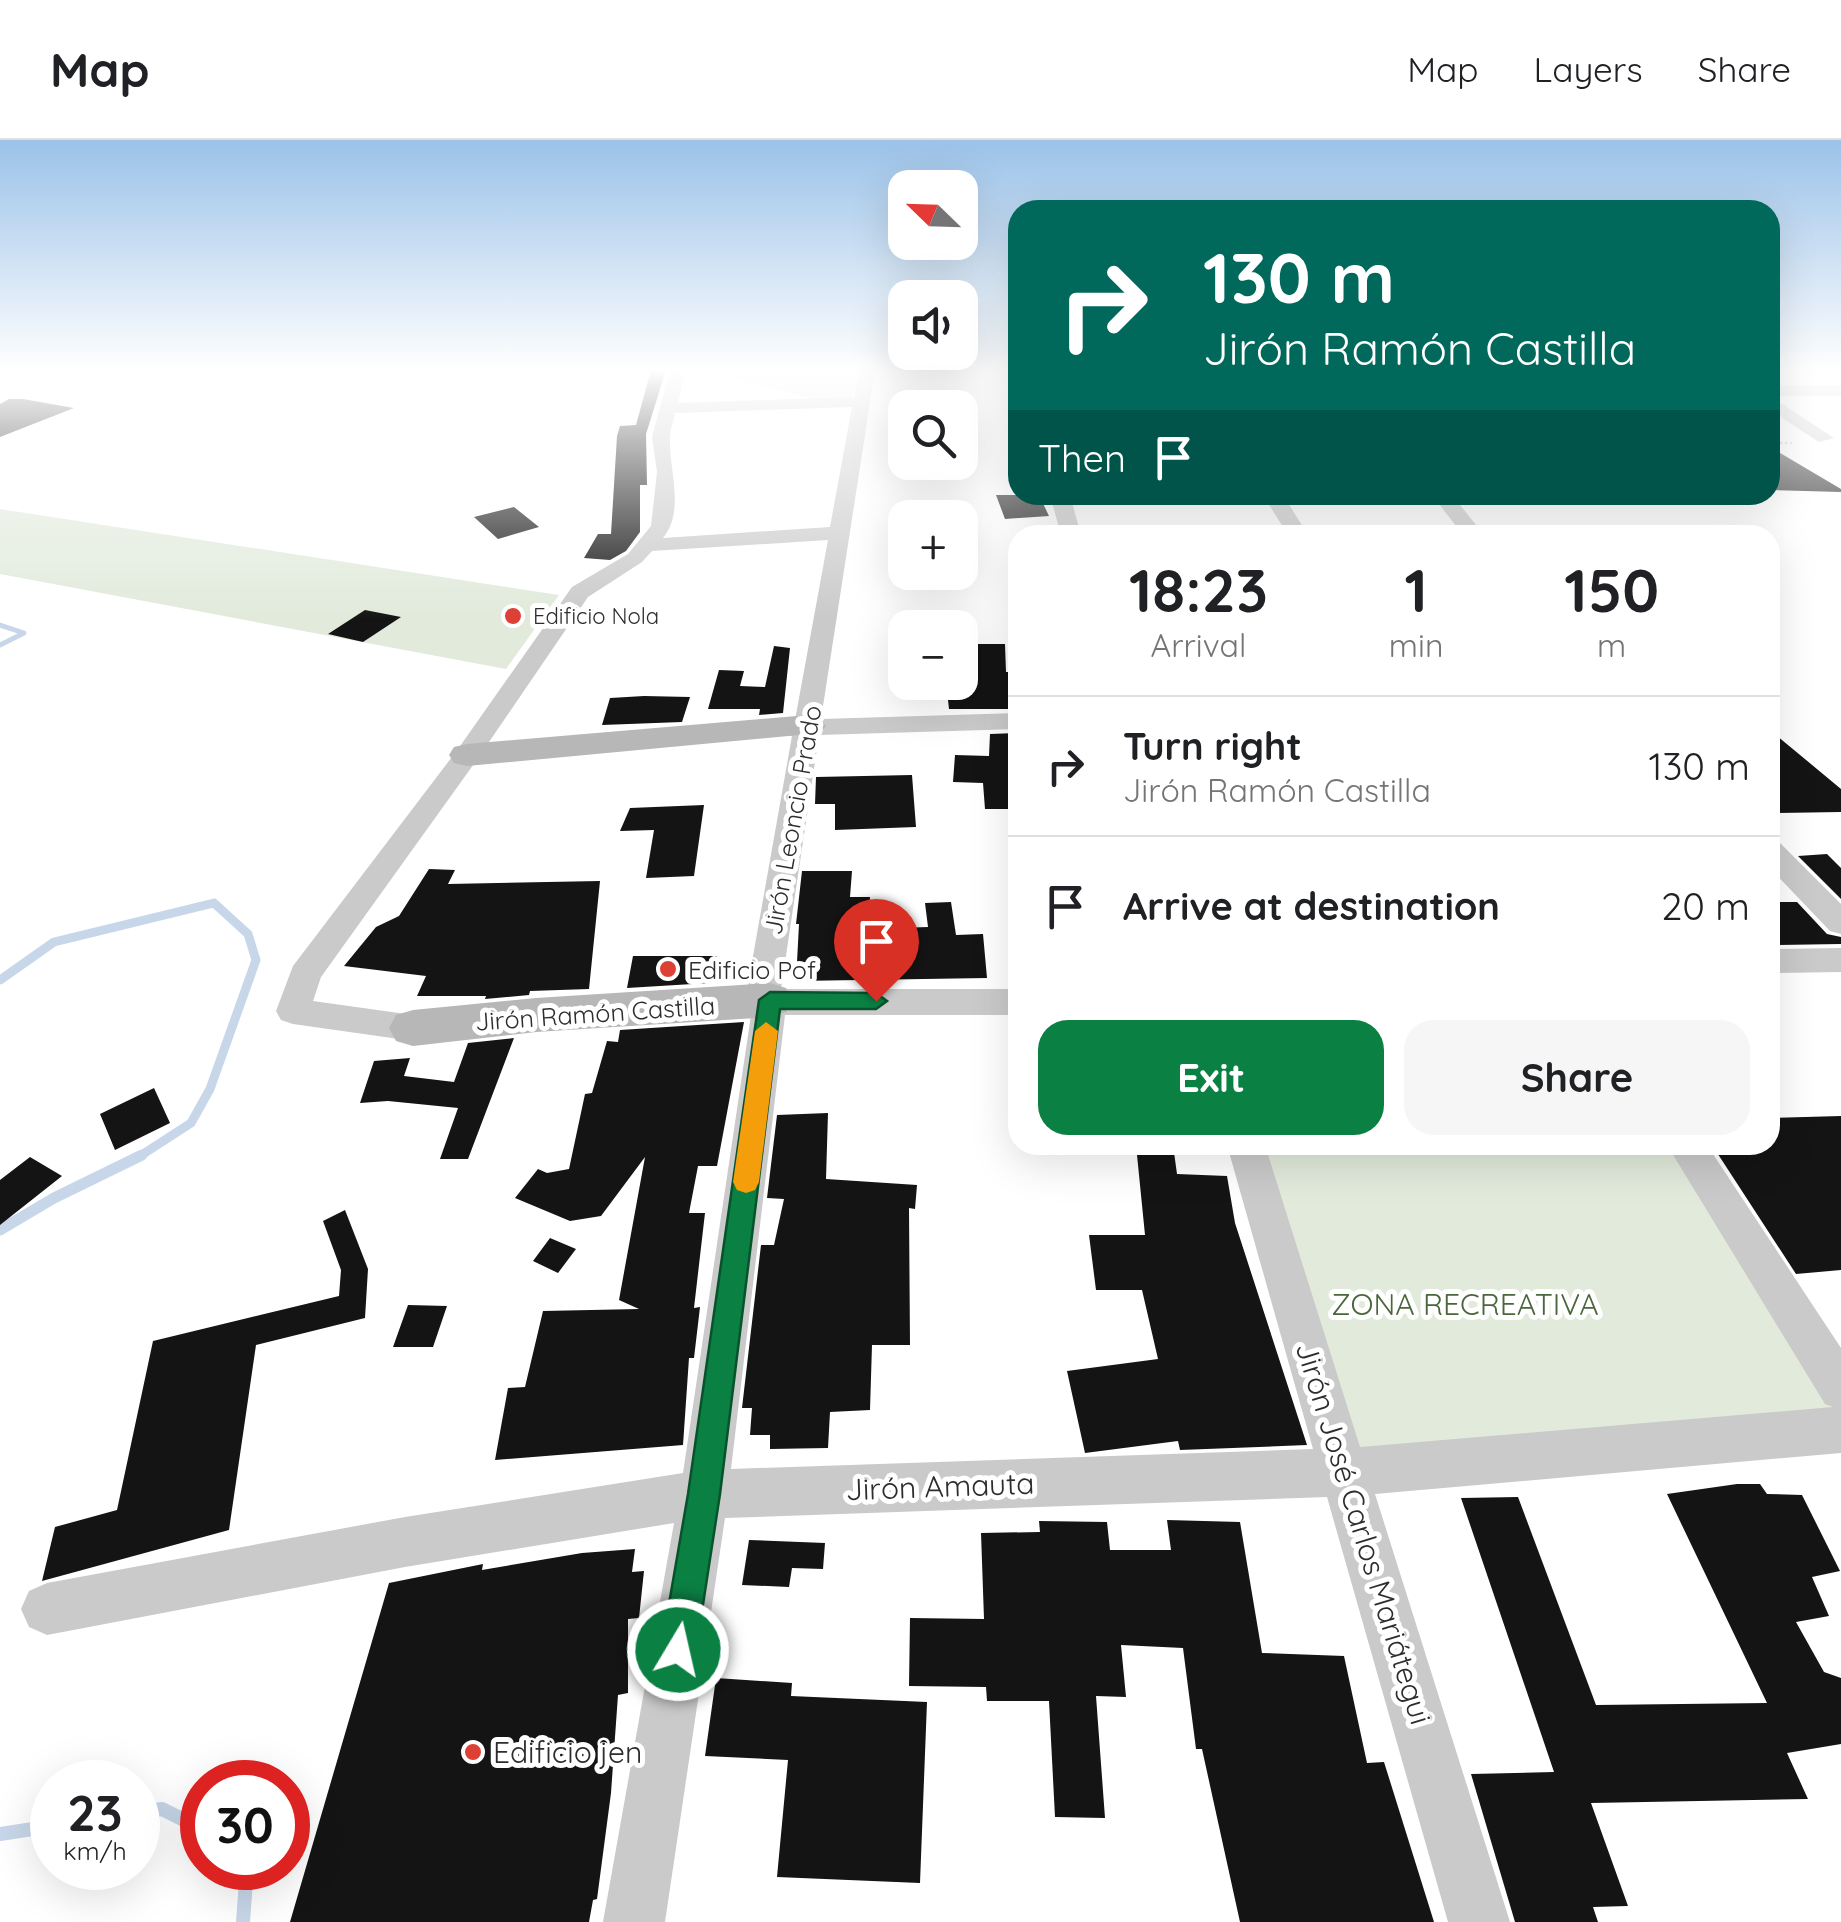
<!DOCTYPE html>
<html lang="en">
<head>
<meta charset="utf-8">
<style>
  :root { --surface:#fff; --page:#f6f6f6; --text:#202124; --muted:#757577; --line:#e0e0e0; --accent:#0b8043 }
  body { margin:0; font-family:Quicksand,sans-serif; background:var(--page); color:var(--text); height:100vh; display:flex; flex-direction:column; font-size:38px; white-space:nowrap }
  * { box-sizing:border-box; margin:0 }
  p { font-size:32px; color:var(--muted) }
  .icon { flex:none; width:55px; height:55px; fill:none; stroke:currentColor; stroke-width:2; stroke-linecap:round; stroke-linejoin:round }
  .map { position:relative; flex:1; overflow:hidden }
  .details { position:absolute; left:1008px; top:385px; width:772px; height:630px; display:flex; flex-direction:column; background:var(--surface); border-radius:30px; box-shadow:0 10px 40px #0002 }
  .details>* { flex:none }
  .banner { position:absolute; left:1008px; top:60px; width:772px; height:305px; border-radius:30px; box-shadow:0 10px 40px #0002; background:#00695c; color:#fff; overflow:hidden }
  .needle { width:65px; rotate:293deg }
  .tools { position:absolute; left:888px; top:30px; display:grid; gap:20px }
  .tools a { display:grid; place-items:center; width:90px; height:90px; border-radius:20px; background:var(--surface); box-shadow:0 10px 40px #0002; font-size:50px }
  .speed { position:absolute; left:30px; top:1620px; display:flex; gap:20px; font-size:50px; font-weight:700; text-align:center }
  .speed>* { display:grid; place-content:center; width:130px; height:130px; border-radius:50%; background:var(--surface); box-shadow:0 10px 40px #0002; line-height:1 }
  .speed small { font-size:25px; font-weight:400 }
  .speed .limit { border:15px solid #d22; background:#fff; color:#111 }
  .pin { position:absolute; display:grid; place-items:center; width:85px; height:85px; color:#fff; margin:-102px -42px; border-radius:50% 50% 50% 0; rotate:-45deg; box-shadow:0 0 10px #0007 }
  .pin .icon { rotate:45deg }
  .me { position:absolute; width:110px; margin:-55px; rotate:9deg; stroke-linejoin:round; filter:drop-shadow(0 0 8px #0008) }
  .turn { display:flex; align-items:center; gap:35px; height:210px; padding:0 30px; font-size:45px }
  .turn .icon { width:130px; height:130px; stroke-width:2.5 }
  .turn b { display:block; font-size:70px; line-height:85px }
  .then { display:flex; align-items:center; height:95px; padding:0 30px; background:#0003; gap:20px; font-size:38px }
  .eta { display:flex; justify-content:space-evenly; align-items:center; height:170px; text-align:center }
  .eta b { font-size:60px; font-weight:800; line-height:70px }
  .primary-button { display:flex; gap:20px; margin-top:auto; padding:20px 30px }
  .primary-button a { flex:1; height:115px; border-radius:30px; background:var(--accent); color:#fff; font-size:40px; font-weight:800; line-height:115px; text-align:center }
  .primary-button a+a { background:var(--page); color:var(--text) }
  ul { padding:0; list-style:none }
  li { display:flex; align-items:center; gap:30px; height:140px; padding:0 30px; border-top:2px solid var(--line) }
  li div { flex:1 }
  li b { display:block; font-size:38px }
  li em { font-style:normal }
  header { display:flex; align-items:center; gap:60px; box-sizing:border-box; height:140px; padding:0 50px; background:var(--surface); border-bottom:2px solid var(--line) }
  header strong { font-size:48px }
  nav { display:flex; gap:55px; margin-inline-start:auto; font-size:35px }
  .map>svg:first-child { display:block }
</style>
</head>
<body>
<header>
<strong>Map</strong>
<nav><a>Map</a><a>Layers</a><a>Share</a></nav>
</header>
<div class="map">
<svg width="1841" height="1782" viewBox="0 0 1841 1782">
  <rect width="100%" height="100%" fill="#fff"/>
  <!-- green -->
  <path fill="#e1eadb" d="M702,230H858L851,261H821Z
    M0,369L559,455L506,529L0,434Z
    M1247,1005H1686L1841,1248V1290L1347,1332Z"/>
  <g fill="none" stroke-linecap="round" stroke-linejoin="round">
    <!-- stream-far3 -->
    <path stroke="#c7d7e9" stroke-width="5" d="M0,485L24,493L0,505"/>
    <!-- stream-far2 -->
    <path stroke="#c7d7e9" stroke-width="9" d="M0,840L54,802L214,763L248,794L256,820L210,949L191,983L137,1018"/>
    <!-- stream-far1 -->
    <path stroke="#c7d7e9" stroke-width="11" d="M0,1090L54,1058L142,1015"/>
    <!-- stream -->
    <path stroke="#c7d7e9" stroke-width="14" d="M138,1673L162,1669L202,1689
      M0,1694L52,1686
      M243,1782L247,1728"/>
  </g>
  <!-- building -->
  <path fill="#141414" d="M651,230H666L646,294L647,345H640V392L626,411L610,420L584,418L598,394H611L617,296L620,286L636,285Z
    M9,259H23L74,268L0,297V264Z
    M1770,307L1841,349V352L1770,350Z
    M996,355H1039L1049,376L1005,379Z
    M514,367L539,387L498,399L474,377Z
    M365,470L401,477L363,502L328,494Z
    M960,504H1005L1006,532H1017V569H949L946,542H960Z
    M774,506L790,508L783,573L759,575L760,569H708L719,530L744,531L740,546L765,547Z
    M644,556L690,557L682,582L602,585L610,558Z
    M1770,590L1841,649V672L1770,673Z
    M1017,593V669H985L983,643L953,642L955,615L989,616L990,594Z
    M912,635L916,687L835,690V664H815L816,637Z
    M704,665L694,736L646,738L654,690L620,691L630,668Z
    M1827,714L1841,728V759L1798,716Z
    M429,729L455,730L448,744L600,741L589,849L530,851L529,855L485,859L486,856H417L426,836L344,826L376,787L399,776Z
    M802,731H852L850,757H870L868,789L928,787L925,763L951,762L956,795L983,794L987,838L796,841L799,784H796Z
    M1770,762H1797L1827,794L1841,797V804L1770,805Z
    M633,816H717L709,843L627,848Z
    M744,882L717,1026H698L689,1073H705L694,1168L700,1167L694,1218H689L683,1305L495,1320L508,1248L525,1247L543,1171L639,1169L619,1160L645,1017L601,1076L570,1081L515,1058L538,1029L547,1033L569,1029L585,954L592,953L607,901L618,902L620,890Z
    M514,898L468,1019H440L458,968L388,961L360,963L374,921L410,918L404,936L454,942L468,903Z
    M154,948L170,983L115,1010L100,974Z
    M828,973L826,1039L917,1045L915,1069L909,1068L910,1205H872L870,1270L830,1272L828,1308L770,1309V1295H750L752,1268H742L761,1105H774L784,1059L767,1058L777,975Z
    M1841,976V1130L1796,1134L1712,1005H1770V978Z
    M1136,1005H1173L1177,1034L1227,1036L1235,1083L1307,1305L1180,1310L1178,1301L1085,1313L1067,1231L1158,1219L1142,1150H1096L1089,1095H1145Z
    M30,1017L62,1036L0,1085V1040Z
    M345,1070L368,1129L365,1178L256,1205L229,1390L42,1441L55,1387L117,1370L153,1201L339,1156L341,1130L323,1081Z
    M550,1098L576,1109L558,1133L533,1121Z
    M408,1165L447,1166L433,1207H393Z
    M1737,1344H1760L1767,1354L1802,1355L1840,1431L1812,1437L1829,1476L1796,1482L1824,1532L1841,1538V1604L1787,1613L1808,1659L1591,1663L1628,1766L1593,1767L1598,1782H1515L1471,1634L1554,1632L1461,1358L1518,1357L1596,1565L1767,1563L1667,1354Z
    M1167,1380L1240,1382L1262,1513L1344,1516L1367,1623L1384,1622L1434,1782H1240L1202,1609H1196L1183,1508L1121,1505L1126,1557L1096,1556L1105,1678L1055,1677L1049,1561H987L986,1547L909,1546L910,1478L984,1479L981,1393L1040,1392L1039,1381L1107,1382L1110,1410H1171Z
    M749,1400L825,1403L823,1429L792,1428L789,1447L742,1445Z
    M635,1409L632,1432L644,1431L639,1478L628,1479V1553L618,1555L611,1653L597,1759L593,1760L589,1782H290L389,1443L483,1424L482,1430L582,1413Z
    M716,1538L792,1543L791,1556L927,1562L920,1743L777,1737L788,1620L705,1616Z"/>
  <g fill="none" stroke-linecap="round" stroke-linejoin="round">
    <!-- path -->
    <path stroke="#cacaca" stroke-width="2.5" stroke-dasharray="2.5 2.5" stroke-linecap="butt" d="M1770,303H1792"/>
    <!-- street -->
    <path fill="#cacaca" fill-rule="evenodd" d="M670,230H686L678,263L854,257L859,230H875L821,579L1018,573V589L819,595L781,849H1018V875H785L731,1329L1313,1309L1227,1005H1265L1360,1307L1833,1267L1825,1264L1667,1005H1707L1841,1208V1313L1375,1354L1510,1782H1448L1327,1357L725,1378L665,1782H603L674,1383L405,1427L47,1495L29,1487L21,1469L29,1451L47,1443L405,1377L683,1333L751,875L737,871L732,862L737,853L747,850L792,596L775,594L771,588L775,582L795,580L828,400L652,411L642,422L588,457L476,621L321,837L313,861L413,875L438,872L450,876L455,885L450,894L413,901L293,884L281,880L276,871L293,826L458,609L572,447L628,414L651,386L657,332L652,297ZM852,267L830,387L663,398C686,370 668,328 670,296C670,289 674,280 675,273Z
      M1770,246H1841V256H1770Z
      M1770,258L1776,260L1834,298L1819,302L1770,270Z
      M1050,355H1070L1081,395H1061Z
      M1263,355H1283L1308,395H1288Z
      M1432,355H1452L1484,395H1463Z
      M1770,701L1780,703L1841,764V794L1830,791L1770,728Z
      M1841,808V832L1770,833V809Z"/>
    <!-- secondary -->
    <path fill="#b7b7b7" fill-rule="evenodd" d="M808,575L820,579L826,586L820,593L467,626L454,623L449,615L454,607L467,604Z
      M770,843L786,848L793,860L786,872L770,877L536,892L413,906L396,901L389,888L396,875L413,870L536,858Z"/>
  </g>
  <!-- sky -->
  <linearGradient id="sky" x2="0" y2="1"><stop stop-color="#9bc2e8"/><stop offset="0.48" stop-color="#fff"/><stop offset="1" stop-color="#fff" stop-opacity="0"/></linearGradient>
  <rect width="1841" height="479" fill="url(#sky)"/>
  <!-- route -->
  <path fill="#0b8043" stroke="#07532c" stroke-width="2.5" d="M770,852L876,853L887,861L876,869H780L720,1354L696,1510L691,1522L678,1527L666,1522L661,1510L688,1354L759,860Z"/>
  <!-- slow -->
  <path fill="#f59e0b" d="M766,882L778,891L759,1042L755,1050L746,1053L737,1050L733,1042L755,891Z"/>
  <!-- markers -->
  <g fill="#dd4135" stroke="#fff" stroke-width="4">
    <circle cx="513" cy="476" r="10"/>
    <circle cx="668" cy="829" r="10"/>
    <circle cx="473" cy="1612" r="10"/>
  </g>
  <g text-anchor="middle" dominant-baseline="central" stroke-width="10" stroke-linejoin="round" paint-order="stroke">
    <!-- far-poi labels -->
    <g font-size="22" fill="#2d2d2d" stroke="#fff" text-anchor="start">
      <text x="533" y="476">Edificio Nola</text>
    </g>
    <!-- street labels -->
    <g font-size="25" fill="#2d2d2d" stroke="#fff">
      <text transform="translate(792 680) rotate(-80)">Jirón Leoncio Prado</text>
      <text transform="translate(595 873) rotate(-4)">Jirón Ramón Castilla</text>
    </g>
    <!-- poi labels -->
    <g font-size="25" fill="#2d2d2d" stroke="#fff" text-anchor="start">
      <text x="688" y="829">Edificio Pof</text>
    </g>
    <!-- near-park labels -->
    <g font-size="30" fill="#4a663c" stroke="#fff">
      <text x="1465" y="1164">ZONA RECREATIVA</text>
    </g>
    <!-- near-street labels -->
    <g font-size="30" fill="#2d2d2d" stroke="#fff">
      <text transform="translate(940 1346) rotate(-2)">Jirón Amauta</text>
      <text transform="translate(1364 1393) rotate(73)">Jirón José Carlos Mariátegui</text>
    </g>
    <!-- near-poi labels -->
    <g font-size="30" fill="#2d2d2d" stroke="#fff" text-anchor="start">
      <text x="493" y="1612">Edificio jen</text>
    </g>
  </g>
</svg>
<div class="tools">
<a><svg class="needle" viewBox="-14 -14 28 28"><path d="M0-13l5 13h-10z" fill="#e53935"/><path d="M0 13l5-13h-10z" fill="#757577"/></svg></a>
<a><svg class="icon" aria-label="sound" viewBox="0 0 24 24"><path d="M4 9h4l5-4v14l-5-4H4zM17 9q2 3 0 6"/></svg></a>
<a><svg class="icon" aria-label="search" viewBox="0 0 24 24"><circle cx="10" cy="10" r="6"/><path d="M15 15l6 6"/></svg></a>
<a>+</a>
<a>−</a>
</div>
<div class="speed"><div>23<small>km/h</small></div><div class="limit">30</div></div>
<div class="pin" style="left:876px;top:861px;background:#d93025"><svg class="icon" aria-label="arrive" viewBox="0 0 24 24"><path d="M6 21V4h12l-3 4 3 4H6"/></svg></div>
<svg class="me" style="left:678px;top:1510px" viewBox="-20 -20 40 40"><circle r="17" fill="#0b8043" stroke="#fff" stroke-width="3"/><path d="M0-11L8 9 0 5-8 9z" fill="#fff"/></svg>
<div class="banner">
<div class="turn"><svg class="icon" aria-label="right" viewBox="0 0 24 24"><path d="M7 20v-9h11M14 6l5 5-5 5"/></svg><div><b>130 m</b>Jirón Ramón Castilla</div></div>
<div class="then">Then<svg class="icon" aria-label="arrive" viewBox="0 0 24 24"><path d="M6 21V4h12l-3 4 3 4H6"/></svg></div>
</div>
<section class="details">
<div class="eta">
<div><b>18:23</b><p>Arrival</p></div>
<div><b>1</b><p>min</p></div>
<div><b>150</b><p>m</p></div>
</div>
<ul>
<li><svg class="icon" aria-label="right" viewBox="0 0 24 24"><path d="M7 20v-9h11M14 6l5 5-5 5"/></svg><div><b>Turn right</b><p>Jirón Ramón Castilla</p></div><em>130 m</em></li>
<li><svg class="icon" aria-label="arrive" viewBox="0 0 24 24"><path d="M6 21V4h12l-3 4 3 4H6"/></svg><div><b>Arrive at destination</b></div><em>20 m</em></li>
</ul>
<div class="primary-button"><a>Exit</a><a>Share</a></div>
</section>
</div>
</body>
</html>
